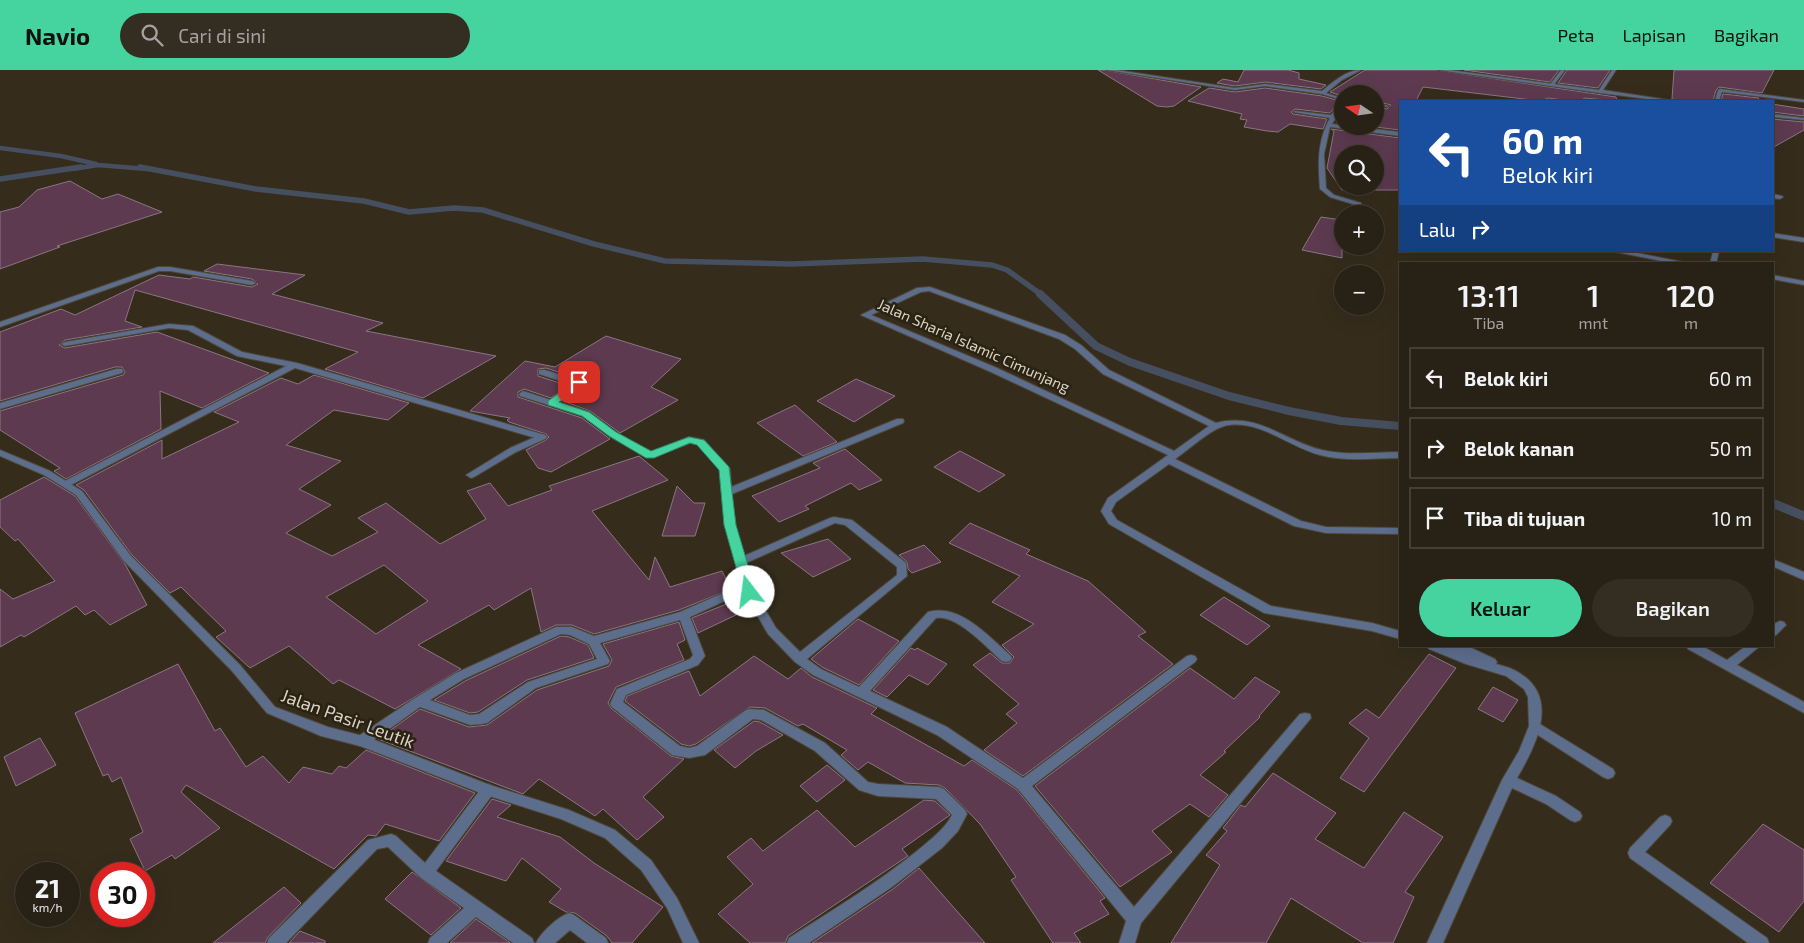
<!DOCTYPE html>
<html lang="id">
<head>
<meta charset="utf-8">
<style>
  :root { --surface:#282115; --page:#342e22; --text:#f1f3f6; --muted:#a5a3a0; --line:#443e34; --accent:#45d49f }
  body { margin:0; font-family:"Exo 2",sans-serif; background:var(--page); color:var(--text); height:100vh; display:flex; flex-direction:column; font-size:19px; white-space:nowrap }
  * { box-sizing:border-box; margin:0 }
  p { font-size:16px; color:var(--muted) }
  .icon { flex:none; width:28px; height:28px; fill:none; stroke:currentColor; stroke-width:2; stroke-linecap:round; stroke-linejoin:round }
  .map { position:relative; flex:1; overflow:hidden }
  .sheet { position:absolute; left:1399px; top:192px; width:375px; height:385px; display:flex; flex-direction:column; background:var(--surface); border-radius:0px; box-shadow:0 5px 20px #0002,0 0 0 1px var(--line) }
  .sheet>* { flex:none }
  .top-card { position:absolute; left:1399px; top:30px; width:375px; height:152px; border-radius:0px; box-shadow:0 5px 20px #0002,0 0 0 1px var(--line); background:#1a4fa0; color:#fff; overflow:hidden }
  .needle { width:32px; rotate:283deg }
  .controls { position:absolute; left:1334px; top:15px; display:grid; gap:10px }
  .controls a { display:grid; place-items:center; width:50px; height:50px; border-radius:50%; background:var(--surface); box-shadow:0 5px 20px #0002,0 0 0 1px var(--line); font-size:25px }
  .speed { position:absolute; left:15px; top:792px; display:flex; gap:10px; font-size:25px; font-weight:700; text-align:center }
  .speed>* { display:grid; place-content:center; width:65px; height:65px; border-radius:50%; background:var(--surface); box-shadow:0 5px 20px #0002,0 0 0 1px var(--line); line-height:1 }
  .speed small { font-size:12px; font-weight:400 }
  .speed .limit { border:8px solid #d22; background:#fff; color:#111 }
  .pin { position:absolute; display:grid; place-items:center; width:42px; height:42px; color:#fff; margin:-21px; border-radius:10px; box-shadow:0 2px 8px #0006 }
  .me { position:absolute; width:55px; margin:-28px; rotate:345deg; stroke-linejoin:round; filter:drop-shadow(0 0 4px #0008) }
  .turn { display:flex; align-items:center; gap:18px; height:105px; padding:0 20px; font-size:22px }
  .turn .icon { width:65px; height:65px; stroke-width:2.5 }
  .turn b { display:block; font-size:35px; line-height:42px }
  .then { display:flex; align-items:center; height:48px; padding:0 20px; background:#0003; gap:10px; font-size:19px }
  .eta { display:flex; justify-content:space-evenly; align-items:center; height:85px; text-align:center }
  .eta b { font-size:30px; font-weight:600; line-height:35px }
  .button { display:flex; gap:10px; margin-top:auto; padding:10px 20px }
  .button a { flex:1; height:58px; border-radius:30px; background:var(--accent); color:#111; font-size:20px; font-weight:600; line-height:58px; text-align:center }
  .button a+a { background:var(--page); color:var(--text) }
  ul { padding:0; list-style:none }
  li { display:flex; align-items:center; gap:15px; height:62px; margin:0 10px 8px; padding:0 10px; border:2px solid var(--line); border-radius:0px }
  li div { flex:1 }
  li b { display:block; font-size:19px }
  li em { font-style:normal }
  header { display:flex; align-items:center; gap:30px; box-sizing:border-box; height:70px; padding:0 25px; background:var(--accent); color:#111 }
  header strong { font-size:24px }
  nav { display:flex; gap:28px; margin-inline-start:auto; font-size:18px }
  .search { width:350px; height:45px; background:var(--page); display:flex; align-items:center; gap:12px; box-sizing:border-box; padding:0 18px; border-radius:28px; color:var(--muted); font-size:19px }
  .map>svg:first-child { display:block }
</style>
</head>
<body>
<header>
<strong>Navio</strong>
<div class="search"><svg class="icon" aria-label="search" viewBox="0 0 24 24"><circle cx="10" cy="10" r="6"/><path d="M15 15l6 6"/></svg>Cari di sini</div>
<nav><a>Peta</a><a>Lapisan</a><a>Bagikan</a></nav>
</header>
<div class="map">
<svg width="1804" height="873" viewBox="0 0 1804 873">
  <rect width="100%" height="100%" fill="#352c1c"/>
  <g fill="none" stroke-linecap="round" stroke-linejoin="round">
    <!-- stream-far3 -->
    <path stroke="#464f5f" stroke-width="4.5" d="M0,78L61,86L96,94
      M73,99L98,95L147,99"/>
    <!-- stream-far2 -->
    <path stroke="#464f5f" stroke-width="5.5" d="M140,97L256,119L364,131L409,142L454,138L483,140L594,174L665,191L792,194L923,189L992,195L1007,200L1042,225
      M0,109L81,97"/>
    <!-- stream-far1 -->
    <path stroke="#464f5f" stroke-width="8" d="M1040,224L1096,276L1130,292L1229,326L1289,341L1341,351L1400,356"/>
    <!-- stream -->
    <path stroke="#464f5f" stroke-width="9" d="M1772,433L1804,446"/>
  </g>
  <!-- building -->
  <path fill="#5d3a50" stroke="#897681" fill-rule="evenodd" d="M1098,0H1104L1201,17L1174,36L1167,37L1157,36Z
    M1244,0H1288L1299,3V9L1326,15L1321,19L1265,12L1235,16L1217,13L1223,9L1238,12Z
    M1365,0H1436L1616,27L1617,31L1584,28L1583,31H1571L1548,28L1541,31L1423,17L1416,31H1400V60L1367,56H1375V37L1387,39L1391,35L1375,31V24H1342V26L1330,22Z
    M1464,0H1559L1550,12Z
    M1567,0H1610L1598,18L1558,13Z
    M1674,0H1774L1762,23L1719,17L1716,20L1713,31H1684L1672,29Z
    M1209,18L1235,22L1265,18L1322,26L1340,31L1330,43L1295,39L1291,42L1293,44L1327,49L1323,59L1290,54L1278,62L1267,61L1244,57L1247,50L1240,49L1242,44L1188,31Z
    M1723,24L1759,28L1757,31H1721Z
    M1772,34L1804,39V46L1772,42Z
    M1772,49L1804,52V60L1772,78Z
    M1331,59L1400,68V120H1342L1327,98L1334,61ZM1342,84H1375V116H1342Z
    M70,111L102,129L118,124L162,142L57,176L60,177L0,199V142L19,137L37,120Z
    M1321,147L1342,150V188L1302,180Z
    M217,194L305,205L272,224L383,253L366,261L496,286L423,328L325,299L358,282L135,220L125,251L142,257L65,270L59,275L65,278L157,262L269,303L202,338L160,321L161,359L66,409L54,401L60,398L0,360V341L123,305L125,302L122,297H115L0,331V262L61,239L75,245L159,205L190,209L193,207L252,217L258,214L252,209L204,201Z
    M606,266L681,289L651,317L678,330L620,363L590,341L563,331L584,318L585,311L546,298L538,299V306L569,316L551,328L524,319L518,322V327L582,348L610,369L551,402L538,398L526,380L546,370L549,367L546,364L509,352L507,350L510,348L470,341L525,291L555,297Z
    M314,305L409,333L388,350L334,340L286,375L341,391L299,419L331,435L286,463L332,486L378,462L358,448L386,433L440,474L486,449L467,421L490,413L508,436L552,420L549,416L639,386L668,410L592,441L649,510L655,487L670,517L722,501L731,519L679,540L594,564L572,555H556L541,562L531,518L494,540L489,535L418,575L461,599L395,639L339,610L333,614L289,576L250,598L216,567L226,561L181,517L170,523L132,485L84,420L76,415L162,370V389L239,352L214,342L281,308L298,314ZM384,495L428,531L376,564L326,527Z
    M856,309L895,326L854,352L817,331Z
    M795,335L828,364L837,372L803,386L757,353Z
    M845,379L882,410L859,420L851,413L805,436L809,439L779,452L752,426L820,398L813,393Z
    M960,381L1005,405L979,422L934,397Z
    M44,407L75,426L125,494L147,535L110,555L94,540L85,545L76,536L24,567L21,565L0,577V519L13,529L55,511L18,469L15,471L0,457V430Z
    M677,416L694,433H705L695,466H662Z
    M970,453L1030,480L1026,484L1088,511L1146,562L1138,566L1173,594L1023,706L984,680L1017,653L1006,644L1019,634L973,595L990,583L1002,593H1010L1014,587L1002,575L1034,554L992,532L1020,506L949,473Z
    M828,469L851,489L813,507L781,483Z
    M924,475L941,492L912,503L908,499L907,492L899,485Z
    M1224,527L1270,556L1247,575L1200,545Z
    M736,530L738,544L698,563L692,548Z
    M858,549L899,571L859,615L822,597L811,589Z
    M679,552L685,570L677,574L684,590L616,617L608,633L611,638L671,686L684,689L643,727L664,747L637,770L603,739L595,746L539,709L523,724L378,669L420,639L469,657L487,655L537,620L609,596L612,590L603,574Z
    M561,566L569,567L588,575L594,588L527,610L478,642L470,643L434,630L465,611Z
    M911,578L915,580L917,578L947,594L928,615L909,605L887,627L873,620Z
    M1429,584L1456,598L1364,722L1340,708L1369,668L1349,653L1366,639L1379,648Z
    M754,586L788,609L801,598L812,607L877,638L871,644L964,696L972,690L1017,720L1105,828L1100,831L1109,844L1074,863L1081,873H1053L1011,810L1016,807L980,754L945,718L939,715L905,713L868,692L858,700L841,685L847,680L803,654L798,656L765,638L750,637L696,674L689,676L681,674L625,631L627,626L689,601L700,626Z
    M178,594L215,661L220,658L246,697L263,686L289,713L303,697L332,704L339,696L346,698L366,680L475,723L439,771L385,754L376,766L368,765L334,799L186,715L181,722L220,758L175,789L172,785L145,801L130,769L143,762L121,707L112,712L108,704L103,706L75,643Z
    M1190,598L1234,629L1255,607L1280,622L1259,646L1260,647L1224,681L1226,682L1200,705L1228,725L1209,747L1190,734L1152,761L1172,782L1120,817L1035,716Z
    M1493,617L1518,630L1503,652L1478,639Z
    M754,651L760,652L783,665L756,681L735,698L714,680Z
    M40,668L56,695L16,716L4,687Z
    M827,695L845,710L817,732L800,716Z
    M1273,703L1336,743L1315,769L1364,798L1404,742L1443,767L1405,822L1414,827L1393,873H1363L1291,828L1266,873H1171L1220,795L1206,785L1227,761L1223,758L1241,735L1245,737Z
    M492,729L511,735L497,747L560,767L594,793L663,837L632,873H612L607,866L575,843L566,842L549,832L561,819L522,788L506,811L446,791Z
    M924,730L935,731L950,745L902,779L908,786L788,866L785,873H750L718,844L753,814L727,787L751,768L763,781L817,740L855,777Z
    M1763,754L1804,780V831L1779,862L1710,813Z
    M919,798L985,873H812L893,819Z
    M412,802L461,838L431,865L385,829Z
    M284,817L301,833L268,867L265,873H213Z
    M476,849L509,872L510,873H450Z
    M300,861L325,871V873H289Z"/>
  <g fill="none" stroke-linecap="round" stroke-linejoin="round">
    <!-- service casing -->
    <g stroke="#4f4738" stroke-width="2">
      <path id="service" d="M1561,0H1565L1553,16H1549Z
        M542,364L545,365L547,367L545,369L516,382L474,407L471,408L466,405L510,378Z
        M1535,651L1613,699L1615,703L1613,707L1608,709L1603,707L1530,660L1529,656L1530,652Z"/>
    </g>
    <!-- minor casing -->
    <g stroke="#4f4738" stroke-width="2">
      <path id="minor" d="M1106,0H1117L1235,18L1265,14L1322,21C1333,12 1346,0 1361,0L1342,10L1326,23L1342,28V30L1322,24L1265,16L1235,20Z
        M1438,0H1450L1599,20L1612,0H1616L1603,20L1675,31H1664L1600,23Z
        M1720,19L1804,30V32L1722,22L1719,31H1715L1718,20Z
        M1340,33H1342V37L1332,54L1400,62V66L1330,57L1324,84L1326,118L1334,125L1361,133V135L1359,136L1330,127L1320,119C1318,94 1317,71 1330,48L1293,42L1295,41L1331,45Z
        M1375,33L1389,36L1387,37L1375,35Z
        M1772,44L1804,48V50L1772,47Z
        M1772,124L1782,126L1783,127L1780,129L1772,128Z
        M1772,163L1804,168V172L1772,167Z
        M1611,181H1627L1693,194H1677Z
        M1713,181H1719L1716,194H1710Z
        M158,197H170L252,211L256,213L252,215L170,201H159L0,257V252Z
        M1772,205L1804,211V215L1772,209Z
        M930,217L1065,265L1081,275L1109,300L1216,353C1259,342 1284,371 1322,380C1347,386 1375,382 1400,382V388C1374,388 1345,392 1320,385C1290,377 1261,351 1229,355C1212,357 1190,379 1175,389L1301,451L1326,457L1400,458V464L1326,463L1294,456L1169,394L1116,432L1111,441L1117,450L1271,536L1372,553L1400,561V569L1372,561L1264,543L1109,454L1101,441L1108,428L1168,385L991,302L861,245L917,218ZM929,221L1059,269L1075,279L1103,304L1209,356L1174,381L997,298L871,245L921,222Z
        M169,254L193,256L242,282L297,293L545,365L547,367L545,369H539L295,298L69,416H63L61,414L63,412L286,296L237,286L188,260L169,258L65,276L61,274L65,272Z
        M116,299H122L123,301L122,303L0,339V333Z
        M539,300H545L583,312V316L559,332L589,342L615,362L651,382L689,367L704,370L730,399L731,417L897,349H903L904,351L903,353L732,424L735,455L744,486L830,448L834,447L852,450L906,493L907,506L807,589L821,599L859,617L928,542C960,533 988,566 1010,585L1012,588L1010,591L1006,592L1002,591C987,578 957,544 936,548L870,621L947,657L1023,708L1187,586L1191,585L1195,586L1197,589L1195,592L1032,716L1134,837L1300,644L1305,643L1310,644L1311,648L1141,853L1135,873H1119L1126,851L1018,719L937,665L813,605L795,592L768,564L746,526L729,529L690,547L705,586L698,595L626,625L623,632L680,676L689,678L697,676L746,640L750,639L764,640L825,673L868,712L878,714L939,717L944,719L965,740L967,744L958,761L942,778L892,817L809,873H787L789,868C833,840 877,813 917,781C930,770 944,760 952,745L936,729L878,726L859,720L815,681L761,650L753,649L705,685L689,688L672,685L612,637L610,634L617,619L690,589L693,585L680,550L600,573L610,591L608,594L536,618L487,653L482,654L470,655L420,637L367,675L362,676L357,675L355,671L357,667L415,628L456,603L556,557H572L594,566L680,542L723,523L743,519L725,455L720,399L698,374L690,373L653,387H647L609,366L583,346L520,326L519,324L523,321L551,330L573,315L539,304ZM835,453L845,455L897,497V505L800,582L776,558L755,522L746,493ZM561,564L570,565L589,574L597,589L528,612L479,644L470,645L430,630L464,609Z
        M1772,489L1804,502V510L1772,496Z
        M1780,551L1784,552L1786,555L1776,565L1772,566V555Z
        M1427,576H1445L1450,578L1449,576H1467L1495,589L1497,592L1496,594C1502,596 1509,597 1514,600C1562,624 1537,674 1517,708L1556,726L1580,742L1582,746L1580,750L1575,752L1570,750L1546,734L1512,718L1443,873H1427L1502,710L1519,681L1529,656L1528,627L1524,619L1506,606L1466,594L1429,579Z
        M1686,576H1702L1727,590L1746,576H1760L1737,595L1804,632V643L1688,579Z
        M488,714L493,716L495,720L493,724L436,801L532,868L534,873H513L476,847L447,873H428L430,868L464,838L421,808L388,777L377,779L286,873H267L269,868L368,770L391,764L396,766L425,793L483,716Z
        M1665,745L1670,747L1672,751L1670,755L1645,782L1767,868L1769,873H1748L1630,788L1628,783L1630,778L1660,747Z
        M569,843L574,845L606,868L608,873H587L570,860L555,873H536C541,862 558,847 569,843Z"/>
    </g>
    <!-- tertiary casing -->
    <g stroke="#4f4738" stroke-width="2">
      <path id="tertiary" d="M0,380L50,401L82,421L131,486L240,595L275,637L328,657L367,667L490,715L569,740L615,760L651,790L677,828L699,873H683L667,838L641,800L605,768L561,749L483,724L360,676L321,666L267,643L232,601L123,490L76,425L44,405L0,386Z"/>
    </g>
    <!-- service -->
    <use href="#service" fill="#5d6d8c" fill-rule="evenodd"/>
    <!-- minor -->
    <use href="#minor" fill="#5d6d8c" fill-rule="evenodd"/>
    <!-- tertiary -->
    <use href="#tertiary" fill="#5d6d8c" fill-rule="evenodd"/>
  </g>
  <!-- route -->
  <path fill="#45d49f" stroke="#2d8a67" d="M579,309L584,312V316L559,332L589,342L616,362L651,381L689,367L704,370L729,397L736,455L756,522L754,526H745L743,522L724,455L719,400L697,375L690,373L654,388H646L609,366L582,346L548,335V331Z"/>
  <g text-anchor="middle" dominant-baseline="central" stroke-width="5" stroke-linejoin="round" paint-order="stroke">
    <!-- street labels -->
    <g font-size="15" fill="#d8d2c8" stroke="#2b2212">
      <text transform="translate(974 275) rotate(24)">Jalan Sharia Islamic Cimunjang</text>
    </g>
    <!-- near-street labels -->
    <g font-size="18" fill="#d8d2c8" stroke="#2b2212">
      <text transform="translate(348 648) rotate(20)">Jalan Pasir Leutik</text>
    </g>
  </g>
</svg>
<div class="controls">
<a><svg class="needle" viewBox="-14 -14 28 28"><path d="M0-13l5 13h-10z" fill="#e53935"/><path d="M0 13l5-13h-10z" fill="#a5a3a0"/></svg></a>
<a><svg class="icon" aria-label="search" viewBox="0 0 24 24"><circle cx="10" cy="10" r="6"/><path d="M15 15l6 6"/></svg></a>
<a>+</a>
<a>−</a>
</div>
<div class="speed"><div>21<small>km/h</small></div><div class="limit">30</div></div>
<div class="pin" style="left:579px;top:312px;background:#d93025"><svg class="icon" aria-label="arrive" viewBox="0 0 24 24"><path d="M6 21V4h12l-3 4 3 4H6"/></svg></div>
<svg class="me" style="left:749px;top:522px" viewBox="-20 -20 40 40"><circle r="19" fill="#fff"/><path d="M0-13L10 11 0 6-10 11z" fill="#45d49f"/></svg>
<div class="top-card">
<div class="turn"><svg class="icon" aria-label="left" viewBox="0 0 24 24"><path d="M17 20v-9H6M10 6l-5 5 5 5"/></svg><div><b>60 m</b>Belok kiri</div></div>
<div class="then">Lalu<svg class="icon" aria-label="right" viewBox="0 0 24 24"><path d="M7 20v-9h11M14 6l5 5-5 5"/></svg></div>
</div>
<section class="sheet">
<div class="eta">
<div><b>13:11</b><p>Tiba</p></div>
<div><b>1</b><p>mnt</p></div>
<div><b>120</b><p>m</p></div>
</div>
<ul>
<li><svg class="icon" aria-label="left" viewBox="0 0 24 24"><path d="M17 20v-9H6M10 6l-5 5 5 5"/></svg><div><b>Belok kiri</b></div><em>60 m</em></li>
<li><svg class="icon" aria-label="right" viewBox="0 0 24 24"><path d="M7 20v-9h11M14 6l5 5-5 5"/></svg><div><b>Belok kanan</b></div><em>50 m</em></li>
<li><svg class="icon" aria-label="arrive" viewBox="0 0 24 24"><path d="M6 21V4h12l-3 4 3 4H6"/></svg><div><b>Tiba di tujuan</b></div><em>10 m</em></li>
</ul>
<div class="button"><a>Keluar</a><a>Bagikan</a></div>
</section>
</div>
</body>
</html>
